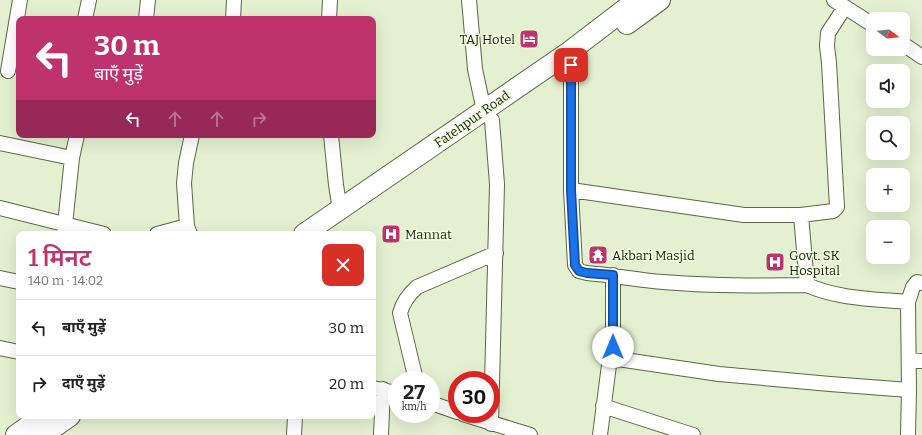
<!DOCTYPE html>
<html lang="hi">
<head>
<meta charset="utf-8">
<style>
  :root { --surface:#fff; --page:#f2f2f2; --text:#222; --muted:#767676; --line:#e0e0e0; --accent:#be336d }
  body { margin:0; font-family:Bitter,"Noto Sans Devanagari",serif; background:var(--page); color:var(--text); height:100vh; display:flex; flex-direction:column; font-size:15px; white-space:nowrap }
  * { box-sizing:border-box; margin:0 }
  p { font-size:13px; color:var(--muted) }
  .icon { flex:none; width:22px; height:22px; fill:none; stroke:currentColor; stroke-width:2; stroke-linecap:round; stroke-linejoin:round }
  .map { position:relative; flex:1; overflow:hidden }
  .details { position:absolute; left:16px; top:231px; width:360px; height:188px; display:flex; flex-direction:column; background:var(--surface); border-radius:8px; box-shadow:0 4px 16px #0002 }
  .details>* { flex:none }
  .top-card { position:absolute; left:16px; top:16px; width:360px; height:122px; border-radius:8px; box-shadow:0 4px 16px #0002; background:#be336d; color:#fff; overflow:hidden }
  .needle { width:26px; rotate:106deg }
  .buttons { position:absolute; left:866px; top:12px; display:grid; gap:8px }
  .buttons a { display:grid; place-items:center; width:44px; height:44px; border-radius:8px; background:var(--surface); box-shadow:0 4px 16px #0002; font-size:20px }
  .speed { position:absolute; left:388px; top:371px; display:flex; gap:8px; font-size:20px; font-weight:700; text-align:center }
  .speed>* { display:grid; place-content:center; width:52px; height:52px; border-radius:50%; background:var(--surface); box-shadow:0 4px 16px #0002; line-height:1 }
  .speed small { font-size:10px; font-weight:400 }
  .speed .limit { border:6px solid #d22; background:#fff; color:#111 }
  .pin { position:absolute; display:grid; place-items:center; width:34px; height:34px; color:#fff; margin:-17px; border-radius:8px; box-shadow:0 2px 6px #0006 }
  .me { position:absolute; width:44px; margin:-22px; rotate:0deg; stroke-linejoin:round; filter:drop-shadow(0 0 3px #0008) }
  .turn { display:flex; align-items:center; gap:14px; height:84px; padding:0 12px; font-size:18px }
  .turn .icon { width:52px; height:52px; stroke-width:2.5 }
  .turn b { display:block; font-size:28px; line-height:34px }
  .lanes { display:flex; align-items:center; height:38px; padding:0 12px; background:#0003; justify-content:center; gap:20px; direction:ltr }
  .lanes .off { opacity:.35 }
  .round { display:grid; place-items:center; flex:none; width:42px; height:42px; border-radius:8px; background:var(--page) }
  .headline { display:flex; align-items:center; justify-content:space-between; height:68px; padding:0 12px }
  h1 { font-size:24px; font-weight:600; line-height:30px; color:var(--accent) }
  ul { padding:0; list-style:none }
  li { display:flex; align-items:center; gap:12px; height:56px; padding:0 12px; border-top:1px solid var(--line) }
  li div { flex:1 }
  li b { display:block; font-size:15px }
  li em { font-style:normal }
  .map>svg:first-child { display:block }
</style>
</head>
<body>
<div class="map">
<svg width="922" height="435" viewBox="0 0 922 435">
  <rect width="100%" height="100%" fill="#e3f1d0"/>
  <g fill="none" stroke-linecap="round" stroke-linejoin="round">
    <!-- street casing -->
    <g stroke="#5a6649" stroke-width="16">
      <path id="street" d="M469,0L475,69L484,111
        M834,0L873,25
        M85,19L89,0
        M146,19L148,0
        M233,19L234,0
        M329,19L330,0
        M903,44L922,57
        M571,65V190L575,265L579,271L587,273C612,275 637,280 663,282C711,286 759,286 807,285
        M8,71L20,0
        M331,135L336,185L340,210
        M0,143L72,158
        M571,190L744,215H801L807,285C838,299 874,299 908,302L913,287L917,282L922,283
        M0,208L104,234
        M801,215L833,211L837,207L829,63L827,46L828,33L845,7
        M64,234L72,158L77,135
        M157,234L187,226
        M190,234L187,226L184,183L186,163L192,135
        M613,275V361
        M0,278L19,282
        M0,348L19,352
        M909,360L922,361
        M416,380L400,313C403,302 408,295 417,287L496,253
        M373,388L397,393
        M431,403L457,412
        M603,406L693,435
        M463,414L530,435
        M491,424L497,184L492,120
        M294,435L295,416
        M381,435L383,389
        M600,435L609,365L613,361L618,359L719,374L830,384L909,390
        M908,435L909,390L908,302"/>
    </g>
    <!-- secondary casing -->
    <g stroke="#5a6649" stroke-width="22">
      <path id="secondary" d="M627,24L660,0
        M304,234L569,52L637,0
        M16,435L43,416
        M43,435L70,416"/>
    </g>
    <!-- street -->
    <use href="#street" stroke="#fff" stroke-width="14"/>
    <!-- secondary -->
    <use href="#secondary" stroke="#fff" stroke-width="20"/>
  </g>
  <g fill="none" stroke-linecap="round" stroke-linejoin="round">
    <!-- route casing -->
    <g stroke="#114b97" stroke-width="10">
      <path id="route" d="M571,65V190L575,265L579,271L587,273L613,275V347"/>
    </g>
    <!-- route -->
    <use href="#route" stroke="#1a73e8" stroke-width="7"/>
  </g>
  <!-- icons -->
  <defs>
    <g id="hotel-square" transform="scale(1)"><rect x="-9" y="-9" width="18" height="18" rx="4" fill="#be336d" stroke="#f0fedd"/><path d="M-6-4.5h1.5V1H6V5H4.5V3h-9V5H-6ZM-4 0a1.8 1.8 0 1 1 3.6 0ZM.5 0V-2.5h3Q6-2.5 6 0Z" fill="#fff"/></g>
    <g id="hospital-square" transform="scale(1)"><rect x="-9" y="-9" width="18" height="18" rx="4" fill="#be336d" stroke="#f0fedd"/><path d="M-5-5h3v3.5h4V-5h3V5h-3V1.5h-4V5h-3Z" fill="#fff"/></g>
    <g id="temple-square" transform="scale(1)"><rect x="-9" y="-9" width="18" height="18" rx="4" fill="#be336d" stroke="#f0fedd"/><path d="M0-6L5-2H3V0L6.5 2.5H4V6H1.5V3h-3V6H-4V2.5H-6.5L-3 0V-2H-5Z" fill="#fff"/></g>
  </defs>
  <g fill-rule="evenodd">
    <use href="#hotel-square" x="529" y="39"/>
    <use href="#hospital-square" x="391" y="234"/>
    <use href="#temple-square" x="598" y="255"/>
    <use href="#hospital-square" x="775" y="262"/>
  </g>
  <g text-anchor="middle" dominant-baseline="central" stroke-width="3" stroke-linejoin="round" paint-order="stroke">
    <!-- poi labels -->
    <g font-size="13" fill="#1a1f13" stroke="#f0fedd" text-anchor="start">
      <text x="515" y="39" text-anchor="end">TAJ Hotel</text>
      <text x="405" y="234">Mannat</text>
      <text x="612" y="255">Akbari Masjid</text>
      <text x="789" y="255">Govt. SK<tspan x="789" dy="15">Hospital</tspan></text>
    </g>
    <!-- street labels -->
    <g font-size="13" fill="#1a1f13" stroke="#f0fedd">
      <text transform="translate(472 119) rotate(-35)">Fatehpur Road</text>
    </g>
  </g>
</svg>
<div class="buttons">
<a><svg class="needle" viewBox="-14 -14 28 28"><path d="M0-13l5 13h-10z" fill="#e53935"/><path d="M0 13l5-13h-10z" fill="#767676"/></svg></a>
<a><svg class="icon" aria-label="sound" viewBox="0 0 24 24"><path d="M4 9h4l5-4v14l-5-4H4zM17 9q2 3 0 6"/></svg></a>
<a><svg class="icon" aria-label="search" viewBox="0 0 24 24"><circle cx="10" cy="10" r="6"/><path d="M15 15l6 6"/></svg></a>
<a>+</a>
<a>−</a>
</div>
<div class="speed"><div>27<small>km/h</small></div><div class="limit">30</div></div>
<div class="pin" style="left:571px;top:65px;background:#d93025"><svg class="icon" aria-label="arrive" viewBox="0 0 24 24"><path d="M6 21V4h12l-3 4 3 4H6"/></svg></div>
<svg class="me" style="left:613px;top:347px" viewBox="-20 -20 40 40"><circle r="19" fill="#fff"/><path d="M0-13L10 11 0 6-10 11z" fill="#1a73e8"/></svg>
<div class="top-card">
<div class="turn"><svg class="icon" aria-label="left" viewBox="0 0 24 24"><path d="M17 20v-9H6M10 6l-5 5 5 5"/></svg><div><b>30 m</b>बाएँ मुड़ें</div></div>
<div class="lanes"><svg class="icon" aria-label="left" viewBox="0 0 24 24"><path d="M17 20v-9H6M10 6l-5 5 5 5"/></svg><svg class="icon off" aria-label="ahead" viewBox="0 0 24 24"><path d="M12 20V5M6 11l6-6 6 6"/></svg><svg class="icon off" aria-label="ahead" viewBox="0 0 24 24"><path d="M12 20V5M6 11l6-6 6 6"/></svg><svg class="icon off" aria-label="right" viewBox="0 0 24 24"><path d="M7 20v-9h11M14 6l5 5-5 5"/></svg></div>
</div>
<section class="details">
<div class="headline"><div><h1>1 मिनट</h1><p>140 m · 14:02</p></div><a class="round" style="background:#d93025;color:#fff"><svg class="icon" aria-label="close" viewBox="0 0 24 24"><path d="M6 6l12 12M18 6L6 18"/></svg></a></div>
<ul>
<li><svg class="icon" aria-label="left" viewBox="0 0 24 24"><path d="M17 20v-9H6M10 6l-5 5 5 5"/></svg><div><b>बाएँ मुड़ें</b></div><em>30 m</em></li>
<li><svg class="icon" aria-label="right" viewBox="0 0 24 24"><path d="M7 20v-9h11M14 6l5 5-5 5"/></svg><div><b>दाएँ मुड़ें</b></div><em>20 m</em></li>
</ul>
</section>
</div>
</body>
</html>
